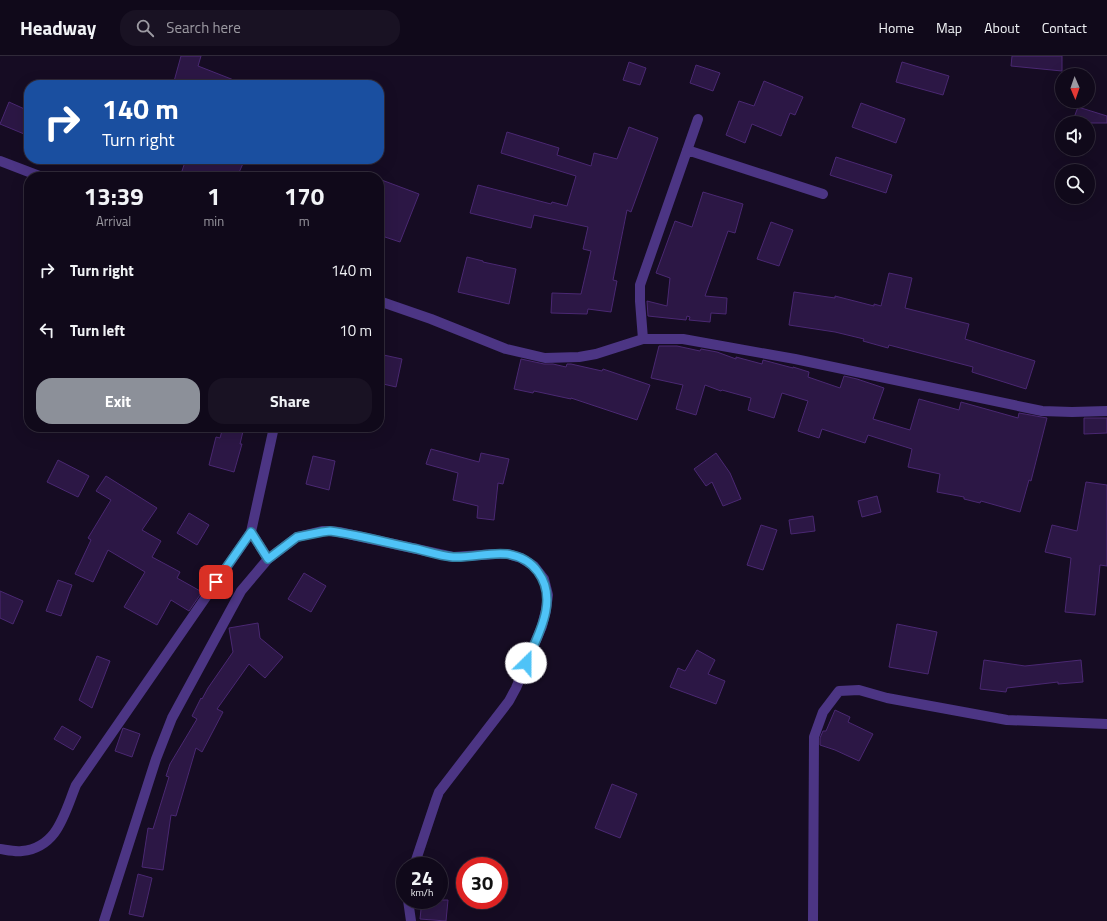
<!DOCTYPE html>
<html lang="en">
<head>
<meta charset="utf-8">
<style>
  :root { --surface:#10091a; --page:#191223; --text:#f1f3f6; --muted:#9c9aa2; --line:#302a39; --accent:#8c9099 }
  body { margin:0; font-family:"Titillium Web",sans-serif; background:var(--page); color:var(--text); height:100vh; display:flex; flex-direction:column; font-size:15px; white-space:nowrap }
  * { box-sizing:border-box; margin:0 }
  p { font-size:13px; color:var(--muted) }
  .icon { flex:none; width:22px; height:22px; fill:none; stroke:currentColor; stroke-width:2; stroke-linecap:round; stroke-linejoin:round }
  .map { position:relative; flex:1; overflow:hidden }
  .details { position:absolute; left:24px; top:116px; width:360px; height:260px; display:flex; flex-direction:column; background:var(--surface); border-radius:16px; box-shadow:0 4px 16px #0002,0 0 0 1px var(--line) }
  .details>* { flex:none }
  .hud { position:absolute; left:24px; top:24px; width:360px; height:84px; border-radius:16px; box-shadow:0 4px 16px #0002,0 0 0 1px var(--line); background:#1a4fa0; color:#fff; overflow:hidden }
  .needle { width:26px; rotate:178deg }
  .fabs { position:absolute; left:1055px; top:12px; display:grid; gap:8px }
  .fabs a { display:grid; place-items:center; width:40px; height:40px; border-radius:50%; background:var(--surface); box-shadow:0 4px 16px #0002,0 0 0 1px var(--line); font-size:20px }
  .speed { position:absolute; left:396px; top:801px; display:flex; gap:8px; font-size:20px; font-weight:700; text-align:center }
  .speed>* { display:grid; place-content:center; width:52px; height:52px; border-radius:50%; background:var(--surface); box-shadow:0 4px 16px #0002,0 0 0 1px var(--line); line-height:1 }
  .speed small { font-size:10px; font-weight:400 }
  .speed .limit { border:6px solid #d22; background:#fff; color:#111 }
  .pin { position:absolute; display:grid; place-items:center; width:34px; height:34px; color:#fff; margin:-17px; border-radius:8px; box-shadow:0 2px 6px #0006 }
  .me { position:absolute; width:44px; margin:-22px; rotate:23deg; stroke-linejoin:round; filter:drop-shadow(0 0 3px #0008) }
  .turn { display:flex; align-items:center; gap:14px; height:84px; padding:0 12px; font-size:18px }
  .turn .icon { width:52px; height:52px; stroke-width:2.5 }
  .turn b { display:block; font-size:28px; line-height:34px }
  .eta { display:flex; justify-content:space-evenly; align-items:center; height:68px; text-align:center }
  .eta b { font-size:24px; font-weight:700; line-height:28px }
  .action { display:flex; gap:8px; margin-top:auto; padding:8px 12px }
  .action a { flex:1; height:46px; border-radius:16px; background:var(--accent); color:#fff; font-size:16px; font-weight:700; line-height:46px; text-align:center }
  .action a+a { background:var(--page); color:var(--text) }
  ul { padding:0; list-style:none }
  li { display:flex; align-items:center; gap:12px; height:60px; padding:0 12px }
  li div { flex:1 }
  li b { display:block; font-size:15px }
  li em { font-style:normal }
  header { display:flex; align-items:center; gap:24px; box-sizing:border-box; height:56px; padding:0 20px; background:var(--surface); border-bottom:1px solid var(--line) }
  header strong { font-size:19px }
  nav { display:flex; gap:22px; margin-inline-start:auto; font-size:14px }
  .search { width:280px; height:36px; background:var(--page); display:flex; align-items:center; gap:10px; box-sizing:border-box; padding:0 14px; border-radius:16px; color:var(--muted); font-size:15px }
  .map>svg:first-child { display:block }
</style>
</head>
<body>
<header>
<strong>Headway</strong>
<div class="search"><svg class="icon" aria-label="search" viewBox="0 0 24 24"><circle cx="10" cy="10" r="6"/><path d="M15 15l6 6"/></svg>Search here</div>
<nav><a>Home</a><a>Map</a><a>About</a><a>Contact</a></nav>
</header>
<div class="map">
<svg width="1107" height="865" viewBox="0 0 1107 865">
  <rect width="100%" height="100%" fill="#160c23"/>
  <!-- building -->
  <path fill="#2c1745" stroke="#4a2872" d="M181,0H201L198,10L244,28V29H173Z
    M1012,0H1062V15L1011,10Z
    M629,6L646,12L640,29L623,24Z
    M902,6L949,20L943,39L896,26Z
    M696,9L720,17L713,35L690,27Z
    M764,25L803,41L795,59L790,57L781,80L752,68L745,87L726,79L739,45L754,50Z
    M9,46L29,55V80L0,68Z
    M861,47L905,63L896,87L852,71Z
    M1078,51L1107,60V67H1072Z
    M629,71L658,82L631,156L627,154L613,224L617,225L611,256L588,253L587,258L551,257L552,237L581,238L591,195L583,193L588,171L534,159L531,172L470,157L478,129L551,148L552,146L567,150L576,120L501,97L507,76L559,92L557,99L591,110L594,97L617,103Z
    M836,101L892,119L886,137L830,119Z
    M186,103H245L237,121H180Z
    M379,123L419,138L400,186L379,179Z
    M703,136L743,148L735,177L728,175L705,240L727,242L726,258L711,257L710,266L689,264L690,261L687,260L686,264L648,260L647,245L667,250L670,222L656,217L675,165L692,171Z
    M771,166L793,174L779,210L757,203Z
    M467,201L483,205V206L516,213L509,248L458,236Z
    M889,217L912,222L905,252L969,268L965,283L1035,305L1026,333L972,316L973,311L889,289L888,292L863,285L864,283L835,276L789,269L794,236L835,242V240L874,250V248L881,250Z
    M659,290H677L700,295L701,293L717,296L736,303V301L762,308L763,304L793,312V311L809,316L808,321L840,332L844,320L857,323L884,332L873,363L910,374L919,343L959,354L961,346L1018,362L1019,357L1047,362L1031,425L1029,424L1020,456L981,445L980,447L964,443V441L937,436L940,418L908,411L912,393L868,379L865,387L822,373L819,382L798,375L808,345L782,337L774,362L748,354L751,342L722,334L721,335L705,329L696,359L676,353L683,329L651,322Z
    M379,298L402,303L396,331L379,327Z
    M521,303L544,308H553L566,311L567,308H571L602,315L603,313L650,329L637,364L571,342V343L534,335L533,337L514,333Z
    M1084,362H1107V377L1084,378Z
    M223,371H244L240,388H242L234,416L209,409L216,381L220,382Z
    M431,393L479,406L481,397L509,403L503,428L498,427L494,464L477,462L478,450L453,444L458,417L426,408Z
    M716,397L730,417L741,443L723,450L712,426L706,430L694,413Z
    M313,400L335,405L329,434L306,428Z
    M58,404L89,420L78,441L47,426Z
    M106,420L157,452L142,474L161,485L152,501L180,516L177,522L202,536L189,555L171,544L157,569L124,551L145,516L108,494L93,526L75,518L91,484L88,482L111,444L96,435Z
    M1086,426L1107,429V510L1100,509L1095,559L1065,556L1071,502L1045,496L1052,469L1077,475Z
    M877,440L881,456L862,461L858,445Z
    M189,457L209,469L197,489L177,477Z
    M813,460L815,475L791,478L789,464Z
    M761,469L777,474L763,514L747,509Z
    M304,517L326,530L311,556L288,543Z
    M58,524L72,529L61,560L46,555Z
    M0,535L23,545L13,568L0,562Z
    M258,567L260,582L283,601L265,622L249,608L217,653L223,656L202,696L196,692L176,760L171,759L163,814L142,811L148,772L153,773L169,721L166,720L170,708L197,663L192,660L201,642L202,643L208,632L233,596L229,572Z
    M897,568L937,576L928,618L889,611Z
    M697,594L715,604L708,618L725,625L716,648L670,631L678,612L685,615Z
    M97,600L110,605L92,652L79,644Z
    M984,604L1025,610L1081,604L1083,626L1058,628V626L1007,632L1006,636L980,633Z
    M835,654L850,661L848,666L873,678L859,705L835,694L820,689V682L823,675H826Z
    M62,670L81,681L73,694L54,683Z
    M123,672L140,678L132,701L115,695Z
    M612,728L637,738L620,782L595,772Z
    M138,818L152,822L143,861L129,858Z
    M422,844H448L446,865L420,863Z"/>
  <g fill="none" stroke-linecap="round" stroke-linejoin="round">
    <!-- minor -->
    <path stroke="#4c3584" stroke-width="10" d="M687,94L823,138
      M0,105L42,121
      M379,245L431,263L506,293L545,302L579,301L596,298L643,283H683L795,303L1042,355L1072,356L1107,355
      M643,283L640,245V229L698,63
      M251,476L268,503
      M0,793C7,794 15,796 22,795C58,791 64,758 76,729L251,476L274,371
      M408,844L411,865
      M104,865L156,703L172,662L241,535L268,503L297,481L322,475H330L339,476L453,501L495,498H508L521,502L534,510L544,523L548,539L546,554L542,570L516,632L509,645L439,736L436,744L414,810
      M813,865L814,681L823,656L839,635L859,634L887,642L1007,664L1107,668"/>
  </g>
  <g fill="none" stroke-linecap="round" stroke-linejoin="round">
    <!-- route casing -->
    <g stroke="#337fa1" stroke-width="10">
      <path id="route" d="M216,526L251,476L268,503L297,481L322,476L330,475C359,479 388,487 417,493C429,496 441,500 453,501C471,502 489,496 507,498C519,500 531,506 538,516C559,544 538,579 526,607"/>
    </g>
    <!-- route -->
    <use href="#route" stroke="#4fc3f7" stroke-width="7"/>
  </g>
</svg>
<div class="fabs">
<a><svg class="needle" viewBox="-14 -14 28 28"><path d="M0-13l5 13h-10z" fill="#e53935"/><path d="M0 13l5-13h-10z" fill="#9c9aa2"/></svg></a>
<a><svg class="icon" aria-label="sound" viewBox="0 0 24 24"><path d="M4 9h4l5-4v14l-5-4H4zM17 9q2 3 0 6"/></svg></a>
<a><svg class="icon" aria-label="search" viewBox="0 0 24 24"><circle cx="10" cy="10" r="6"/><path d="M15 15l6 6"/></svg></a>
</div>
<div class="speed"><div>24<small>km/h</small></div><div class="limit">30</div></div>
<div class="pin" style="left:216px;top:526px;background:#d93025"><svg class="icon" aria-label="arrive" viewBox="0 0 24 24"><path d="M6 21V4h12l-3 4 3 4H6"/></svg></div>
<svg class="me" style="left:526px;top:607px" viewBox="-20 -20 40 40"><circle r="19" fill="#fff"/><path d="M0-13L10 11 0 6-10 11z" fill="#4fc3f7"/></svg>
<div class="hud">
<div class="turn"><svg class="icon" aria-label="right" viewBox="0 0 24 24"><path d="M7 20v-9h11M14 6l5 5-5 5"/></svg><div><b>140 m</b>Turn right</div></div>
</div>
<section class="details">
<div class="eta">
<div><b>13:39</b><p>Arrival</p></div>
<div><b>1</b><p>min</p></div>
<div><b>170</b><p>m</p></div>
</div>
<ul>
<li><svg class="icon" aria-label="right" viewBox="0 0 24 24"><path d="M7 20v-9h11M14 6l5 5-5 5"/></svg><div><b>Turn right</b></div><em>140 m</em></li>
<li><svg class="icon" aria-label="left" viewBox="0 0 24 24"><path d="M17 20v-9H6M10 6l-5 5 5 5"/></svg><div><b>Turn left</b></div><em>10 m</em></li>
</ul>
<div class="action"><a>Exit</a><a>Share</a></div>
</section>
</div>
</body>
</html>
